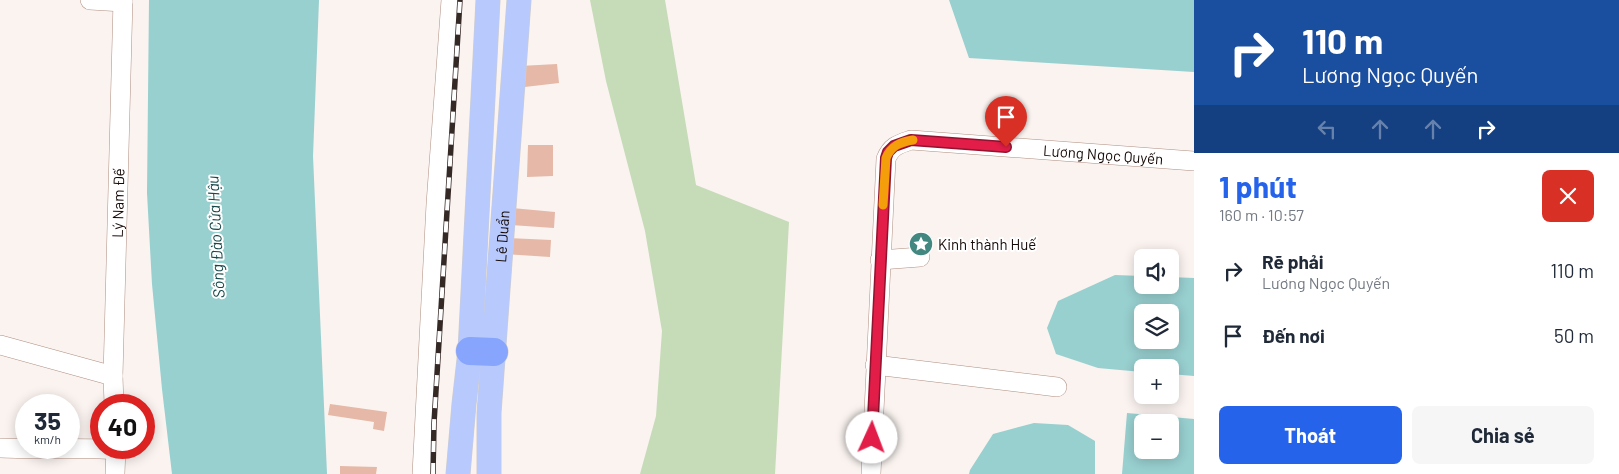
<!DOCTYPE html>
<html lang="vi">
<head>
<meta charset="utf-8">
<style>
  :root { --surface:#fff; --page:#f6f6f7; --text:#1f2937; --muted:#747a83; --accent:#2563eb }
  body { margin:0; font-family:Barlow,sans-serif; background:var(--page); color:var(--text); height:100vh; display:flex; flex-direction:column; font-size:19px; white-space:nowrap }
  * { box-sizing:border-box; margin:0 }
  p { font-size:16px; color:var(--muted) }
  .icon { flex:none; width:28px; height:28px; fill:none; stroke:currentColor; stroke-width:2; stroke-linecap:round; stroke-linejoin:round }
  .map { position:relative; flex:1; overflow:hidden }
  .sheet { display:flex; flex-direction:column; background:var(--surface); width:425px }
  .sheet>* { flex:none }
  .guide { background:#1a4fa0; color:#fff; overflow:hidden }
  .fabs { position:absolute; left:1134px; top:249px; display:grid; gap:10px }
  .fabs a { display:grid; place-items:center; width:45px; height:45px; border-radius:8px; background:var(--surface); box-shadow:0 2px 12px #0003; font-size:25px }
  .speed { position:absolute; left:15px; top:394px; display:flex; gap:10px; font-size:25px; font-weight:700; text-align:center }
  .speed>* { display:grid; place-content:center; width:65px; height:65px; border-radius:50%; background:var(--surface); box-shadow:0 2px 12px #0003; line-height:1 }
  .speed small { font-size:12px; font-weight:400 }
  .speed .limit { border:8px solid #d22; background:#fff; color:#111 }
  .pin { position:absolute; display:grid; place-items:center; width:42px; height:42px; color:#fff; margin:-51px -21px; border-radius:50% 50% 50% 0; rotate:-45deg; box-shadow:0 0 5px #0007 }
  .pin .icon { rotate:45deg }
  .me { position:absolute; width:55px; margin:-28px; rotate:2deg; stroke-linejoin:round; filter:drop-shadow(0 0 4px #0008) }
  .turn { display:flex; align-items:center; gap:18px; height:105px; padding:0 25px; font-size:22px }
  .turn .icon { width:65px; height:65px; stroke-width:2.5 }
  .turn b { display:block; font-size:35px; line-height:42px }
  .lanes { display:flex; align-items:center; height:48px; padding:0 25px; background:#0003; justify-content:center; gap:25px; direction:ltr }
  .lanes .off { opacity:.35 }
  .round { display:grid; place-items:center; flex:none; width:52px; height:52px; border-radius:8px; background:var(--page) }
  .overview { display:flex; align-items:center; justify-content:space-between; height:85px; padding:0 25px }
  h1 { font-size:30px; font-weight:700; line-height:38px; color:var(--accent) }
  .cta { display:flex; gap:10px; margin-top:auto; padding:10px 25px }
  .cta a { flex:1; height:58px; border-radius:8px; background:var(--accent); color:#fff; font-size:20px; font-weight:700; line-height:58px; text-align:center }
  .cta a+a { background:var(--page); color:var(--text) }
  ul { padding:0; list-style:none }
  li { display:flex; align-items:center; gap:15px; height:65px; padding:0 25px }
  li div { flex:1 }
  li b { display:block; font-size:19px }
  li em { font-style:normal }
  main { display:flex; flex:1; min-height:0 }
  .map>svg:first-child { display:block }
</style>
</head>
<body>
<main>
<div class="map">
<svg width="1194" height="474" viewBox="0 0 1194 474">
  <rect width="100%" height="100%" fill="#faf3f0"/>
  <!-- green -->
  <path fill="#c6dbb7" d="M590,0H665L696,185L789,222L775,474H640L656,416L662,331L645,231L606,81Z"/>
  <!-- water -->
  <path fill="#98cfcf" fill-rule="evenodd" d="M149,0H319L313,156L327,474H172L162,389L152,284L147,193Z
    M949,0H1194V72L969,58Z
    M1115,275L1142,276V285H1170V277L1194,278V376L1170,374V368H1142V372L1098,368L1056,354L1047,328L1058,301ZM1142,312H1170V340H1142Z
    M1127,413L1194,419V474H1122ZM1170,422V450H1142V422Z
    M1034,423L1068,425L1095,441V474H969L970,470L993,434Z"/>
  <!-- building -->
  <path fill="#e5b8a7" d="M557,64L559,83L516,88L520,66Z
    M528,145H553V176L527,177Z
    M512,208L555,212L554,228L511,225Z
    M507,238L551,240L550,257L506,254Z
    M330,404L387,412L384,431L373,429L374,422L328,415Z
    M340,466L377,467L376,474H340Z"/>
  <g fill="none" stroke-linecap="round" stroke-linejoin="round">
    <!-- minor casing -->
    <g stroke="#b08f82" stroke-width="20">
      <g id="minor">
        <path d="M90,0L123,2"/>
        <path d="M880,260L920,257"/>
        <path d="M0,345L113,376"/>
        <path d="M875,365L1057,387"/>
        <path id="s1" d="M114,405L113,376L123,0"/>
        <path d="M0,448C39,450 77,447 116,450"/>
        <path d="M115,474L116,448"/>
        <path d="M422,474L436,204L451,0"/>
        <path id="s2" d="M871,474L886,159C891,146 899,144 911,140L1194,161"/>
      </g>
    </g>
    <!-- major casing -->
    <g stroke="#d0cecd" stroke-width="25">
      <g id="major">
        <path d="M458,474L464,404L470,351L488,0"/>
        <path id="s3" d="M489,474V413L519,0"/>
      </g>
    </g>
    <!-- highway casing -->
    <g stroke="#d0cecd" stroke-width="29">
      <path id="highway" d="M470,351L494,352"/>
    </g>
    <!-- minor -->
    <use href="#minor" stroke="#fff" stroke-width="19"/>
    <!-- major -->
    <use href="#major" stroke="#b7c9fd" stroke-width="24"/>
    <!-- highway -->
    <use href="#highway" stroke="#87a5fc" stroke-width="28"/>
    <!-- rail casing -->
    <g stroke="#352926" stroke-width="5.5">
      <path id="rail" d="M433,474L434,423L460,0"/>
    </g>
    <!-- rail -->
    <use href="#rail" stroke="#fff" stroke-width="4" stroke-dasharray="11" stroke-linecap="butt"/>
  </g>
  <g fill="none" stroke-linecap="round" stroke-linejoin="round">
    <!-- route casing -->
    <g stroke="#92132f" stroke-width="12">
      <path id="route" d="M872,438L886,158L888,152L894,146L911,140L1006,147"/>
    </g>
    <!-- route -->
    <use href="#route" stroke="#e11d48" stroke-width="9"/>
    <!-- slow -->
    <path stroke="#f59e0b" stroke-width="9" d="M883,205L886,158C891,146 900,142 913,140"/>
  </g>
  <!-- icons -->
  <defs>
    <g id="sight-disc" transform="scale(1.25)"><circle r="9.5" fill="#428881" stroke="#fff"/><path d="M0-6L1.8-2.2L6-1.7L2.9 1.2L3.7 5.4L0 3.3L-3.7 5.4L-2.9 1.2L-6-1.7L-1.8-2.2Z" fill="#fff"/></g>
  </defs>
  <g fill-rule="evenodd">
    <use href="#sight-disc" x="921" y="244"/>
  </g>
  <g text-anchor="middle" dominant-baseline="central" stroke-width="4" stroke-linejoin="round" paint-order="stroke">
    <!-- street labels -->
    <g font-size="15" fill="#150906" stroke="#fff">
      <text stroke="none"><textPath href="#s2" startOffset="541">Lương Ngọc Quyến</textPath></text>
      <text stroke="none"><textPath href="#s1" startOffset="202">Lý Nam Đế</textPath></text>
      <text stroke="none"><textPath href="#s3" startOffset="238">Lê Duẩn</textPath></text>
    </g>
    <!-- poi labels -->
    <g font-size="15" fill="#150906" stroke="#fff" text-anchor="start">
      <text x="938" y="244">Kinh thành Huế</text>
    </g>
    <!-- water labels -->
    <g font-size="16" font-style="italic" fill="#154748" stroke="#fff">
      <text transform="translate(215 237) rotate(-93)">Sông Đào Cửa Hậu</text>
    </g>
  </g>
</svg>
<div class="fabs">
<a><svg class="icon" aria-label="sound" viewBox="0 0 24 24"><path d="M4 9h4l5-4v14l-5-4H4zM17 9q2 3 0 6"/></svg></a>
<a><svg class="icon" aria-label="layers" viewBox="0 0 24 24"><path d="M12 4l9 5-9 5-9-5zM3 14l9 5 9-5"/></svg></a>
<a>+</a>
<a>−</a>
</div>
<div class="speed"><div>35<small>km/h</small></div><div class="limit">40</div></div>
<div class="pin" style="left:1006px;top:147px;background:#d93025"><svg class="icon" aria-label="arrive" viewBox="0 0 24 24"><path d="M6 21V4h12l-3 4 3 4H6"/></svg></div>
<svg class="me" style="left:872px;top:438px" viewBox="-20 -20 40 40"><circle r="19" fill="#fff"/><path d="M0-13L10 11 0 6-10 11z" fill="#e11d48"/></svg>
</div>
<section class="sheet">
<div class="guide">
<div class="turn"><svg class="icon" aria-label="right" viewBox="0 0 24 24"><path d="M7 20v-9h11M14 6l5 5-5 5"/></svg><div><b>110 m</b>Lương Ngọc Quyến</div></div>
<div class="lanes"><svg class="icon off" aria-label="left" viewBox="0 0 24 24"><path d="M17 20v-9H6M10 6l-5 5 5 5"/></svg><svg class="icon off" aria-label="ahead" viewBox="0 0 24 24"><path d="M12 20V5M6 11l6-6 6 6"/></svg><svg class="icon off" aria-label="ahead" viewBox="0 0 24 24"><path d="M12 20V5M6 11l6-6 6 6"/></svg><svg class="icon" aria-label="right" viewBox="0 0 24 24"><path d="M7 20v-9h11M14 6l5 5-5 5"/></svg></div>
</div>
<div class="overview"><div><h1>1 phút</h1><p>160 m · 10:57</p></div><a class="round" style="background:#d93025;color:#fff"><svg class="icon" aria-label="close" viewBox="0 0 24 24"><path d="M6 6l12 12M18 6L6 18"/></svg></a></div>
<ul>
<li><svg class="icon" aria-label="right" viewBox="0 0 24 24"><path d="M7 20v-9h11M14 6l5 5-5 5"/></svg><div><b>Rẽ phải</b><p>Lương Ngọc Quyến</p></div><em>110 m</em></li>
<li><svg class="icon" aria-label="arrive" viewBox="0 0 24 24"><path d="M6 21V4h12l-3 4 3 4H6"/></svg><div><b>Đến nơi</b></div><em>50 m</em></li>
</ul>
<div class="cta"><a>Thoát</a><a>Chia sẻ</a></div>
</section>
</main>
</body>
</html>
